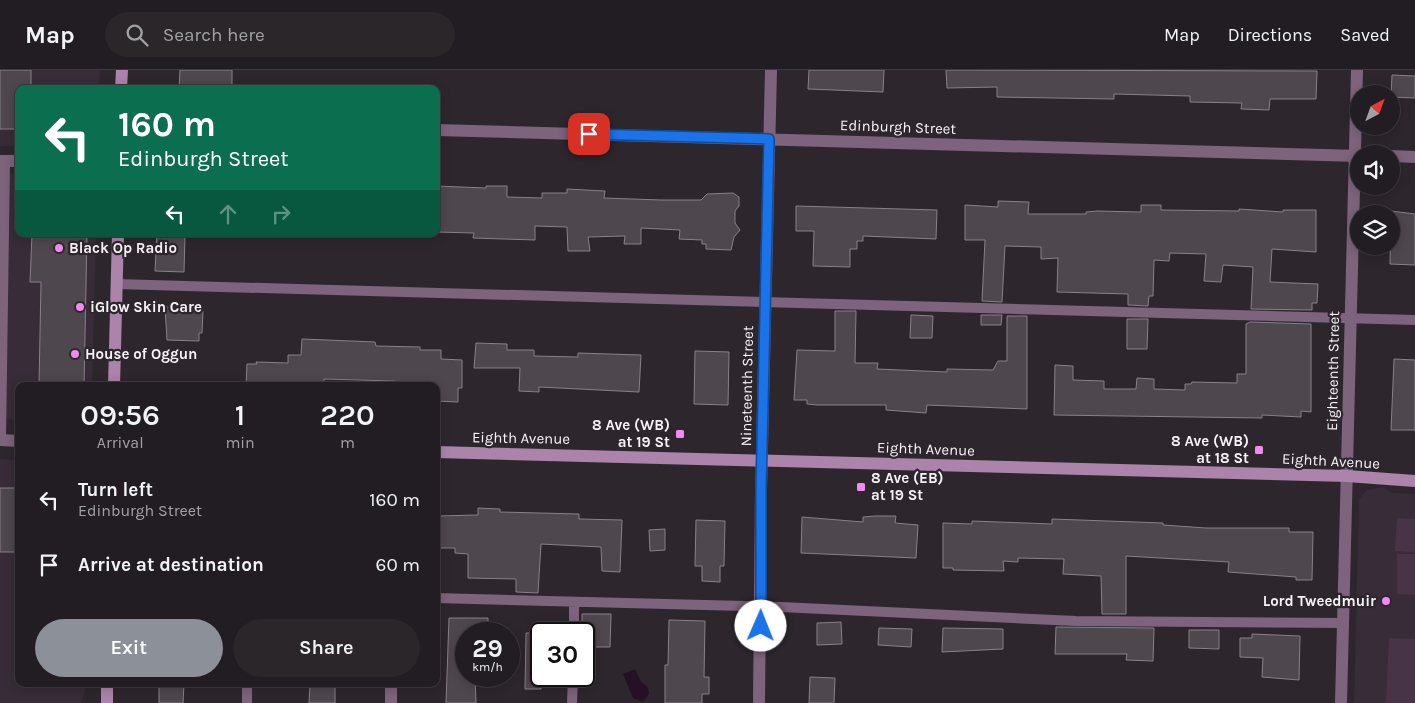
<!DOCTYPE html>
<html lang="en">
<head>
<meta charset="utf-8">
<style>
  :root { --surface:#221d22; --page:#2a262a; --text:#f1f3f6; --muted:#a2a2a5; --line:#3f3b40; --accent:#8c9099 }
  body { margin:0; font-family:Karla,sans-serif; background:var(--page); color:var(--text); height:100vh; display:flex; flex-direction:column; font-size:19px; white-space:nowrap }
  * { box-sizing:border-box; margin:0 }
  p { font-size:16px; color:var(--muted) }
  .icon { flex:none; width:28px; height:28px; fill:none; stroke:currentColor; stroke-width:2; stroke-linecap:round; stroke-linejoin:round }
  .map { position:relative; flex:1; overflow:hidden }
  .sheet { position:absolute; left:15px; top:312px; width:425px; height:305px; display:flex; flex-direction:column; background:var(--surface); border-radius:10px; box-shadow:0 2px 12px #0003,0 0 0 1px var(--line) }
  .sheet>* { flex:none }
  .guide { position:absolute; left:15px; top:15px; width:425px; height:152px; border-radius:10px; box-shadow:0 2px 12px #0003,0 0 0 1px var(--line); background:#0b6e4f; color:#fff; overflow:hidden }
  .needle { width:32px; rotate:41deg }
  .controls { position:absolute; left:1350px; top:15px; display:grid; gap:10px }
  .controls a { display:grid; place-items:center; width:50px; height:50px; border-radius:50%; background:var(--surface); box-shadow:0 2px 12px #0003,0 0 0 1px var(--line); font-size:25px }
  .speed { position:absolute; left:455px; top:552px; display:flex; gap:10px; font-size:25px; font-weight:700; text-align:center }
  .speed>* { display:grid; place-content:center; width:65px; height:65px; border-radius:50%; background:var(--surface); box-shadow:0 2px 12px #0003,0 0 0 1px var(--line); line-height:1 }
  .speed small { font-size:12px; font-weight:400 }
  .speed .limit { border:2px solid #111; border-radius:8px; background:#fff; color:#111 }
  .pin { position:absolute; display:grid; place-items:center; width:42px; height:42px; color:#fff; margin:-21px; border-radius:10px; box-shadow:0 2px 8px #0006 }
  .me { position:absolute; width:55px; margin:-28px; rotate:1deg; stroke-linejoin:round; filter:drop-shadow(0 0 4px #0008) }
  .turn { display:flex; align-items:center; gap:18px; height:105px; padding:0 20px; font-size:22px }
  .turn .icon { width:65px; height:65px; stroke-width:2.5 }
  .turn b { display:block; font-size:35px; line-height:42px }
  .lanes { display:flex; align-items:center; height:48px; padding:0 20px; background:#0003; justify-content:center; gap:25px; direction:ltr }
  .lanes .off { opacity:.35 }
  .eta { display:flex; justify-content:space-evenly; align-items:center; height:85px; text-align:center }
  .eta b { font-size:30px; font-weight:600; line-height:35px }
  .action { display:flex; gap:10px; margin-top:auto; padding:10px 20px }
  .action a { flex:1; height:58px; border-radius:30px; background:var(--accent); color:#fff; font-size:20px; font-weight:600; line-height:58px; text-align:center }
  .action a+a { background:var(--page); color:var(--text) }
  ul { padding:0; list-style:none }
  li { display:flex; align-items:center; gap:15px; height:65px; padding:0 20px }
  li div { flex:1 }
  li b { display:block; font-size:19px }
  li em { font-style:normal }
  header { display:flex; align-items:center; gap:30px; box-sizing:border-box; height:70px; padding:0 25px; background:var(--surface); border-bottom:1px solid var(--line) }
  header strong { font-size:24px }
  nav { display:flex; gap:28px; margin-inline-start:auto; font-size:18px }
  .search { width:350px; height:45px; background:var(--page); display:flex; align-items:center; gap:12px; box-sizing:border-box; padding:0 18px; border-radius:28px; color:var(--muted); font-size:19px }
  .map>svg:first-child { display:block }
</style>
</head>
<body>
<header>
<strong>Map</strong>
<div class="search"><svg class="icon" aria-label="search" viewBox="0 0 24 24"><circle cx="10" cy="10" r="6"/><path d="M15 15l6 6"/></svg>Search here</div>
<nav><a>Map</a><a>Directions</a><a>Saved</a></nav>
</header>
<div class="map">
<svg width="1415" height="633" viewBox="0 0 1415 633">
  <rect width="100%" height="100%" fill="#2d272d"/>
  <!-- built -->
  <path fill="#372c37" d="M0,0H100L99,19H19V76H0Z
    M7,103L19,104V164H96L92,316H19V350L0,349Z
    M0,389L19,390V614H85L84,625L81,633H0Z
    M1382,417L1393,423L1415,424V633H1354L1359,429L1367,420Z"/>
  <!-- green -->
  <path fill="#483447" d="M1397,448L1415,449V482L1395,481Z
    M1397,484H1415V525L1397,524Z
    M1389,568L1415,569V633H1386Z"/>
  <!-- water -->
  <path fill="#251025" d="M635,599L641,612L648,617L649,624L643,632L633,628L623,604Z"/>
  <!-- building -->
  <path fill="#4e474e" stroke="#898088" d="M0,0H31V19H19V59H0Z
    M180,0H232V19H179Z
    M809,0H884L883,22L808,19Z
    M946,0L1317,1L1316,29H1270L1269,40L1241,39L1242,33L1190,32V26L1114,24V29L997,27V17L947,18Z
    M1392,5L1415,6V28L1391,27Z
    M436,116L486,118V116H507V127L542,128V123H567V119L605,121L604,128L661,130H701L707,124L733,123L739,127V136L735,141V153L740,160L734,167L731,180L706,179V174H702V170L679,169L680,160L641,158V174H624L625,166L588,167L590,181H568L567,157L535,156V170L473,168L474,163L436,162Z
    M998,131L1029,132L1028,144H1086V142L1097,141L1141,142V135H1161V140L1239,141V139L1283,142V140H1316V182L1272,179L1270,212L1318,214L1317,233H1312V240L1251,239L1253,197L1223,195L1221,212L1204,211L1206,184L1170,183L1169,191L1154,190L1153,226H1149L1148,236L1128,235V224L1057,222L1058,188L1041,189V177L1005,176L1002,232L982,231L985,170H965V135L998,137Z
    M796,136L937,140L936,169L863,166V171H857V179H850V197L813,196L814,161H796Z
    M1391,141L1415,144V195L1390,194Z
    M32,164H87L84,316H39L41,212H30Z
    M157,164H185L184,202L155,201Z
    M165,237L193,238V241H203L202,263H199V271L167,270Z
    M835,241H856L855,293H878L877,299L947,302V299L993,300L998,291H1007V246H1027V339L927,335L926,343L886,340V335H817L807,334V330H794L797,280L835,281Z
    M911,245L933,246L932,268H910Z
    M981,245H1002L1001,255H981Z
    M1127,249H1148L1147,279H1127Z
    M1250,252L1311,254V342L1301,341V347L1262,345V348L1054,345L1055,295L1073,296V310L1104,311V319H1136L1137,308L1154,309V319L1185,320V314H1191L1192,312L1237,313V304H1246V254Z
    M302,269L375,272L376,276L420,277V280H441V289L462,290V318H458V332L436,331V316L393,311L324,309V316H246L247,294H257L256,292L288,293V285H301Z
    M476,273L507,274V280H534V286L578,287V283L641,285L639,322L539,317V322L519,321L520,298H474Z
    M695,281L729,282L728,335L694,334Z
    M1394,289L1415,290V360H1391Z
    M0,418H19V482H0Z
    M478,438L500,439V442L579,444V449L622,450L620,502L602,501L601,477L541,474L538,523L516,522V509L468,508V484L455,483V478H437L436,446L478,445Z
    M875,446H896L895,453L918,455L916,488L801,483L802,447L863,452V447Z
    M1052,449L1163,453V455L1206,458H1289V462H1313L1312,510H1296V507L1228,502L1229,492L1126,486V544H1102L1101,506L1063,504L1064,489L1018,488V492L1003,491L1004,501L953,500V498H943V453L972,454V451L1052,454Z
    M696,450L725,451L724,496H720V512L702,511V496H695Z
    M665,459V480L650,481L649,460Z
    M582,544H611L610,577H591V565L582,564Z
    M449,548H488V564H466V606H475L476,633H446Z
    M669,550L705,551L704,607H709V624H702V633H665V595H668Z
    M841,552L842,574L817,575V553Z
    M1056,557L1154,558L1153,591L1126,590L1127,584H1055Z
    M879,558L912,559L911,577L878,575Z
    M943,558L1003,559V579L942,582Z
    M1189,560H1219V579L1189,578Z
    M526,563H541V619H525Z
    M1252,564L1300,566L1299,610L1262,607L1263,588L1240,587V568H1252Z
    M810,607L835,608L834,633H809Z
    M159,614H184L183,633H159Z
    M310,614H335V633H309Z"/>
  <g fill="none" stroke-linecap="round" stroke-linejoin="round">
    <!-- lane -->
    <path stroke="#7d637b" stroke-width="10" d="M116,214L1415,250
      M1,370L5,91
      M436,528L781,537L1076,551L1343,553
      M574,564V532
      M247,633V614
      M572,633L573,606"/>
    <!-- street -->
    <path stroke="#7d637b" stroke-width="12" d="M436,60L1359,86
      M1391,86L1415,87
      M0,91H19
      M0,370L19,371
      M391,633V614
      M759,633L761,420L771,0
      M1341,633L1357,0"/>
    <!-- secondary -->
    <path stroke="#ac83aa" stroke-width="12" d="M121,19L122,0
      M114,316L118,164
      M436,382L1347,406L1415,411
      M107,633V614"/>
  </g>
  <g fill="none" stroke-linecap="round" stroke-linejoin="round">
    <!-- route casing -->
    <g stroke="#114b97" stroke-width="12">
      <path id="route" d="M589,64L769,69L761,420V556"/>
    </g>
    <!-- route -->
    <use href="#route" stroke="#1a73e8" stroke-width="9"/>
  </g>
  <!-- markers -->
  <g fill="#f38af1" stroke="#2d272d" stroke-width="2">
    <circle cx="59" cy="178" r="5"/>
    <circle cx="80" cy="237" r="5"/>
    <circle cx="75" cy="284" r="5"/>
    <rect x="675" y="359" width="10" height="10" rx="2.5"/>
    <rect x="1254" y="375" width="10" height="10" rx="2.5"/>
    <rect x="856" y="412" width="10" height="10" rx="2.5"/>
    <circle cx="1386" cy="531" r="5"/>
  </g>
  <g text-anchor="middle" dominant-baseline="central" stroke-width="4.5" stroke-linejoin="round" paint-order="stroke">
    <!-- street labels -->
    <g font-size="15" fill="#f6f2f6" stroke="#2d272d">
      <text transform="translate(898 57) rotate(2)">Edinburgh Street</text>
      <text transform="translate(1333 301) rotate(-89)">Eighteenth Street</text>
      <text transform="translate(747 316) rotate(-89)">Nineteenth Street</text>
      <text transform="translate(521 368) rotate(1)">Eighth Avenue</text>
      <text transform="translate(926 379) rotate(2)">Eighth Avenue</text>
      <text transform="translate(1331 391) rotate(3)">Eighth Avenue</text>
    </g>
    <!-- poi labels -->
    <g font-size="15" font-weight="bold" fill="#f6f2f6" stroke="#2d272d" text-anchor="start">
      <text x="69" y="178">Black Op Radio</text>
      <text x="90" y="237">iGlow Skin Care</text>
      <text x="85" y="284">House of Oggun</text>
      <text x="670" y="355" text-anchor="end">8 Ave (WB)<tspan x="670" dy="17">at 19 St</tspan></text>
      <text x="1249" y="371" text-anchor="end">8 Ave (WB)<tspan x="1249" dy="17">at 18 St</tspan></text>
      <text x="871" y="408">8 Ave (EB)<tspan x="871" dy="17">at 19 St</tspan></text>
      <text x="1376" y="531" text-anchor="end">Lord Tweedmuir</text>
    </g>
  </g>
</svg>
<div class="controls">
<a><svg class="needle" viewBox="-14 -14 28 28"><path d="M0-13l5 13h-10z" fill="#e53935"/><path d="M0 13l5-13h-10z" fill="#a2a2a5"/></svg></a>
<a><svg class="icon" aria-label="sound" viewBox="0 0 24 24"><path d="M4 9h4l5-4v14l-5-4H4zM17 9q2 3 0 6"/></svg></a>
<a><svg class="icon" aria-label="layers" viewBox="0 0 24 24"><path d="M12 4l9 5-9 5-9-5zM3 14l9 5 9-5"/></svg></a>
</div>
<div class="speed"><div>29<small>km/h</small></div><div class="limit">30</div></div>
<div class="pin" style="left:589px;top:64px;background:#d93025"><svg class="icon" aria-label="arrive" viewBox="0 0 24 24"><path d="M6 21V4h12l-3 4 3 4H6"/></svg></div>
<svg class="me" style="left:761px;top:556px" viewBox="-20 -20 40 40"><circle r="19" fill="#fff"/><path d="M0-13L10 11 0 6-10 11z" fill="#1a73e8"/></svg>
<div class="guide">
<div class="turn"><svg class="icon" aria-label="left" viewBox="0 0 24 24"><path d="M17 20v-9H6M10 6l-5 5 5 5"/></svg><div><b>160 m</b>Edinburgh Street</div></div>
<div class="lanes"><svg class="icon" aria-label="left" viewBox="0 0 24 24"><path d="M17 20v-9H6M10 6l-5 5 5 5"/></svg><svg class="icon off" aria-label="ahead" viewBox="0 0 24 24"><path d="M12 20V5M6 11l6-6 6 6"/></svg><svg class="icon off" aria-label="right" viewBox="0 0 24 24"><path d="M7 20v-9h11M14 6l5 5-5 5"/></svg></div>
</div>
<section class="sheet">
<div class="eta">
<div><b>09:56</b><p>Arrival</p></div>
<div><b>1</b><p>min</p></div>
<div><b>220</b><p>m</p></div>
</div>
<ul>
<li><svg class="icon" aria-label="left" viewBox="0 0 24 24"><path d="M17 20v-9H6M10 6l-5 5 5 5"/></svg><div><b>Turn left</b><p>Edinburgh Street</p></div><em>160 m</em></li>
<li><svg class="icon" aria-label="arrive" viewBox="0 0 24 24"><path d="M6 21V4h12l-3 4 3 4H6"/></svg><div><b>Arrive at destination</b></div><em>60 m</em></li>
</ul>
<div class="action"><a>Exit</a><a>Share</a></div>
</section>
</div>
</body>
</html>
